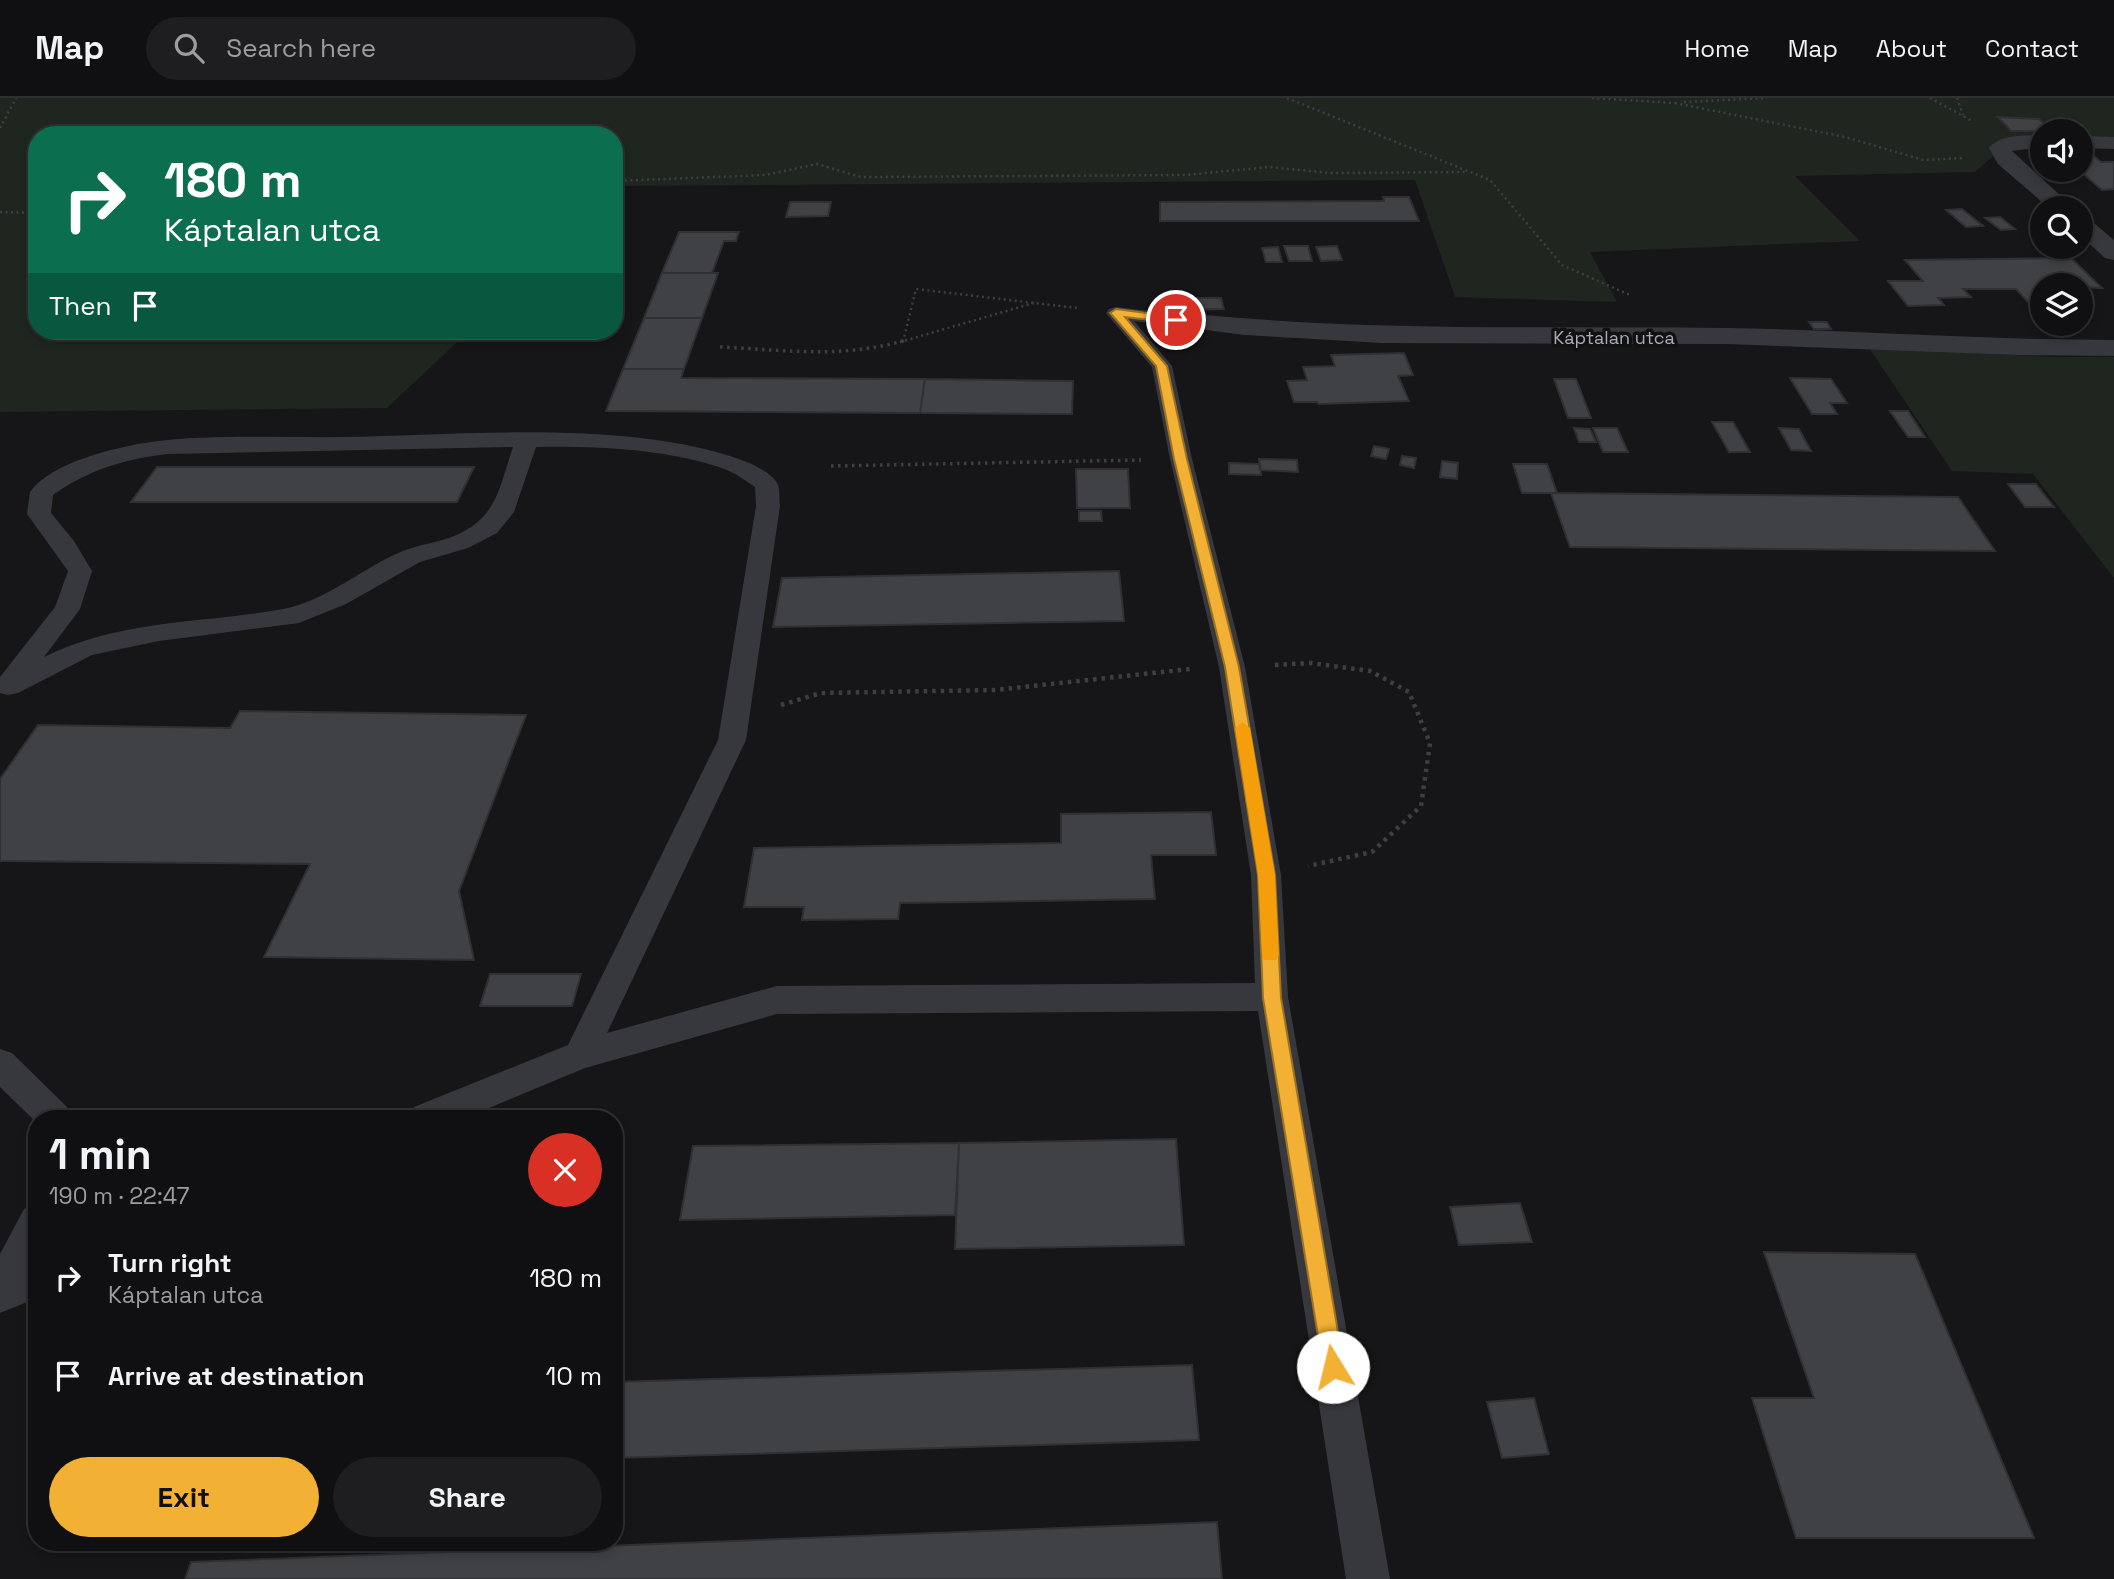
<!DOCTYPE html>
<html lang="en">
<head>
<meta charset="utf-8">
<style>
  :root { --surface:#101012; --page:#1e1e20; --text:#f1f3f6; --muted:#9c9d9f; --line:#303032; --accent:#f2b134 }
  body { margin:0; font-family:"Space Grotesk",sans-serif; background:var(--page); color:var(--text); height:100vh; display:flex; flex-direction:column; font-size:26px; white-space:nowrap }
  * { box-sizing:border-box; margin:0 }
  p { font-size:23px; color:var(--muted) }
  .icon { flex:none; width:38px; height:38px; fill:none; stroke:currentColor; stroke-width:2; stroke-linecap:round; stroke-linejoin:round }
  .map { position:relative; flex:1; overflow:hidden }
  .drawer { position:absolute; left:28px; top:1012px; width:595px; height:441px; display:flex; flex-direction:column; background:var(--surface); border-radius:28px; box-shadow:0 4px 10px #0003,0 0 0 2px var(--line) }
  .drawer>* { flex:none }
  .guide { position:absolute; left:28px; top:28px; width:595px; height:214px; border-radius:28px; box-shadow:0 4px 10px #0003,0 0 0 2px var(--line); background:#0b6e4f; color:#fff; overflow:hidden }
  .buttons { position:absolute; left:2030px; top:21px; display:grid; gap:14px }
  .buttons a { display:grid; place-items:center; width:63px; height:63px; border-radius:50%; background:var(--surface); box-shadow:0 4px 10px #0003,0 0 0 2px var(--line); font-size:35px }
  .pin { position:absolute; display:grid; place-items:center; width:60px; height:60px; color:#fff; margin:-30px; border:4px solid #fff; border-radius:50%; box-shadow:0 2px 7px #0007 }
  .me { position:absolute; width:77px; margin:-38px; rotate:351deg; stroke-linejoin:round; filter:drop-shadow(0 0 5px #0008) }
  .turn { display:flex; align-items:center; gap:24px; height:147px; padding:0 21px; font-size:32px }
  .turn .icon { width:91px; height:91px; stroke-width:2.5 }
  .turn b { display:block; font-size:49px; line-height:60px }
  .then { display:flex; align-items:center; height:66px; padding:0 21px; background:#0003; gap:14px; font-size:26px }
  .round { display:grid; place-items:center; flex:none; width:74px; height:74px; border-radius:37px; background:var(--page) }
  .overview { display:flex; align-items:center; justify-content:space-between; height:119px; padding:0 21px }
  h1 { font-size:42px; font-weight:600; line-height:52px }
  .action { display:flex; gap:14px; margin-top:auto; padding:14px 21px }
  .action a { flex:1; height:80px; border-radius:42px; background:var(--accent); color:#111; font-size:28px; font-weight:600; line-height:80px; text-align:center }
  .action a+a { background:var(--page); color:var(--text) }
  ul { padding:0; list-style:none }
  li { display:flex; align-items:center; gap:21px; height:98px; padding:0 21px }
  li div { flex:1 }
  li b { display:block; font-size:26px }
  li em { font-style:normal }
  header { display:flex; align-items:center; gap:42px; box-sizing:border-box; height:98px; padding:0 35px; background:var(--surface); border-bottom:2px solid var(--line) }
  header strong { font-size:33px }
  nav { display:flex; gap:38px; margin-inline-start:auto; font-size:24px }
  .search { width:490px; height:63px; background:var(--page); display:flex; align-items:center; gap:18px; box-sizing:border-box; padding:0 24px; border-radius:38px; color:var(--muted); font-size:26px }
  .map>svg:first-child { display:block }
</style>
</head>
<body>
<header>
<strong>Map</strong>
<div class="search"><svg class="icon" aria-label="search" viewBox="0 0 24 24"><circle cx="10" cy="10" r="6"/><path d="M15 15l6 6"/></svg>Search here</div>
<nav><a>Home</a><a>Map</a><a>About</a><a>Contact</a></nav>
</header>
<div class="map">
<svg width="2114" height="1481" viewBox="0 0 2114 1481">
  <rect width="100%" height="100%" fill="#161618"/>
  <!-- green -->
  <path fill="#1e261f" d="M0,0H2114V42H2081V33H2042V42H2011L1975,74L1795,78L1860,143L1590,154L1617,204L1455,199L1415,82L622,88L614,95V37H37V233H469L387,310L0,314Z
    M1869,250L2052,259H2114V480L2033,376L1952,373Z"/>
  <!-- building -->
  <path fill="#404145" stroke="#303034" stroke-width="2" d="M1998,19L2039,21L2051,33H2011Z
    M2081,51H2085L2101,64H2114V91L2102,92L2079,72Z
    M1383,99H1409L1419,123H1160V104L1384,103Z
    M790,104H831L828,118L786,119Z
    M1962,111L1983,128L1966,129L1946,112Z
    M2000,119L2015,131L2001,132L1985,120Z
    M679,134H739L736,143H724L712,175H662Z
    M1284,148H1308L1312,163H1289Z
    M1337,148L1342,162L1321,163L1316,149Z
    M1278,149L1282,164H1266L1262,150Z
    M2071,160L2102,190L2042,187V207H2031L2016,191H1963L1971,199L1938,200L1944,207L1908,208L1888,183H1923L1905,162Z
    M662,175H718L702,220H644Z
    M1177,200H1221L1224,211L1179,212Z
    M644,220H702L684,271H623Z
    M1809,224H1827L1831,231H1814Z
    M1404,255L1413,277L1398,278L1409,303L1319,306L1317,304H1294L1287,283L1307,282L1303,269L1335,268L1331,257Z
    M623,271H684L681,280L925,281L920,315L606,313Z
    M1790,280L1831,281L1847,305H1830L1837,316H1812Z
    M925,281L1073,283L1072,316L920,315Z
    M1554,281H1576L1591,320H1568Z
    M1890,313H1908L1925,339H1908Z
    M1712,324H1733L1750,354H1729Z
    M1574,330L1590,331L1596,344H1579Z
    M1593,330H1617L1628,354H1603Z
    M1779,330L1799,331L1811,353L1791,352Z
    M1374,348L1389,351L1386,361L1371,358Z
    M1402,358L1416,360L1414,370L1400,367Z
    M1259,361L1297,362L1298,374L1260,372Z
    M1442,363L1458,365L1457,381L1440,379Z
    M1229,365L1260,366L1261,377L1229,376Z
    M1513,366H1547L1557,395H1522Z
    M157,369H474L457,404H131Z
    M1076,371H1128L1130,410H1077Z
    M2008,386H2036L2054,409H2025Z
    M1551,395L1958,399L1995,453L1570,449Z
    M1079,413H1101L1102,423H1079Z
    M1119,473L1124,523L773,529L782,480Z
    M240,613L526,617L459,793L474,862L264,859L310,766L0,763V681L38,627L230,630Z
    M1211,714L1216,757H1151L1155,801L900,805L898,821L802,822L804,809H744L754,750L1061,745V716Z
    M490,876H581L572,908H480Z
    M1176,1041L1184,1147L955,1151L959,1045Z
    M959,1045L955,1117L680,1122L693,1048Z
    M1520,1105L1532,1144L1459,1147L1450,1109Z
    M1764,1154L1915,1156L2034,1440H1796L1752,1300H1814Z
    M1192,1267L1199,1342L614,1360V1284Z
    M1534,1300L1549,1356L1502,1360L1487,1304Z
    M1217,1424L1222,1481H185L191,1464Z"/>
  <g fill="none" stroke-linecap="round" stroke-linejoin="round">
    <!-- path-far2 -->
    <path stroke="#3d3f44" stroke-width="2.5" stroke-dasharray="2 3.5" stroke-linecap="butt" d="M1287,0L1490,82L1562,167L1630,197
      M1592,0L1675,5
      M1930,0L1972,23
      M1957,0L1963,17
      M1684,4L1767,0
      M1675,5L1845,39L1923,62L1963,60
      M0,30L16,0
      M614,83L765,77L817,66L861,79L1185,77L1269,69L1331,75L1468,74
      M0,114L37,115
      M900,244L1034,205
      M903,244L916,191L1077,210"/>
    <!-- path-far1 -->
    <path stroke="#3d3f44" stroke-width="3.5" stroke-dasharray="2.5 4.5" stroke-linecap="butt" d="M720,249C785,252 843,261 906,242
      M831,368L1141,362"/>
    <!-- path -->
    <path stroke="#3d3f44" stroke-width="4.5" stroke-dasharray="3.5 5" stroke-linecap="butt" d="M1275,567L1311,565L1370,573L1409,594L1430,645L1421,708L1372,754L1308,768
      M781,607L821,595L995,592L1190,571"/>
    <!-- lane -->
    <path fill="#37383d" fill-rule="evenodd" d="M1116,209L1176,216L1183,218L1186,222L1183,226L1176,228L1134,223L1172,268L1192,361L1245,569L1281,777L1288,899L1390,1481H1346L1258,913L777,916L585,970L465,1020H409L414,1009L568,947L718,642L756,408L755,389C746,383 737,376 727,372C669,351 598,348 536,349L514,414L497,435L468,450L420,464L346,506L299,525L159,543L92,557L18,595L8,597L0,595V579L55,509L68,473L27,416L30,394C51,364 117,349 151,344C210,336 282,340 342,339C463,337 631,321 744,363C753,366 775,377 778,387C780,393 779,401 780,408L746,642L607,935L777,888L1255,885L1251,777L1219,569L1170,361L1152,269L1106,215L1109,211ZM513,349C498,393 497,422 449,440C434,445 418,447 403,453C363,469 327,503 283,511C200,526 122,521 44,559L80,511L92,473L74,443L51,415L53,397C88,372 125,361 167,356Z
      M0,951L12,955L67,1009L72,1020H37V1025L0,989Z
      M37,1106V1200L0,1215V1156L24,1111Z"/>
    <!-- street -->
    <path fill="#37383d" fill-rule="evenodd" d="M2042,37V49L2012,53L2074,110H2049L1998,66L1989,50C2000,36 2025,38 2042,37Z
      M2081,38L2114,39V51L2081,50Z
      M2081,119L2089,121L2114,142V162L2105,160L2081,138Z
      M1176,214C1360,234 1543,228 1727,230C1856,232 1985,242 2114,242V258L2017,257L1727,246L1382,245L1245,237L1167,227L1163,222L1167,217Z"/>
  </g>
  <!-- route -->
  <path fill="#f2b134" stroke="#9d7322" stroke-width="2" d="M1116,211L1176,219L1181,222L1176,225L1125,219L1167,268L1187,361L1239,569L1275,777L1281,900L1344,1269L1341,1277L1333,1280L1326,1277L1323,1269L1263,900L1258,777L1225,569L1174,361L1156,268L1112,217L1110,215Z"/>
  <!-- slow -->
  <path fill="#f59e0b" d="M1242,624L1250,630L1275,777L1279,857L1276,862H1264L1262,857L1258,777L1235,630Z"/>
  <g text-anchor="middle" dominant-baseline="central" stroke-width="7" stroke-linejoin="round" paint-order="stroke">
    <!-- far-street labels -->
    <g font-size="18" fill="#a8adb8" stroke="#111113">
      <text x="1614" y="239">Káptalan utca</text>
    </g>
  </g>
</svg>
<div class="buttons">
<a><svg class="icon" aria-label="sound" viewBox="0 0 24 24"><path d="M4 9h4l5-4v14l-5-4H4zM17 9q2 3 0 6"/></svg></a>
<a><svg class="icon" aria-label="search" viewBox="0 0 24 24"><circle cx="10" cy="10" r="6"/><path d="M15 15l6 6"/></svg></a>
<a><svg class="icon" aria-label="layers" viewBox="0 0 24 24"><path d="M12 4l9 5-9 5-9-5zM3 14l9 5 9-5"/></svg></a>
</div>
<div class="pin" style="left:1176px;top:222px;background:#d93025"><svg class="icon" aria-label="arrive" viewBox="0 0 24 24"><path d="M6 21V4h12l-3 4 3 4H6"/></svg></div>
<svg class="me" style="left:1333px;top:1269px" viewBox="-20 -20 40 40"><circle r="19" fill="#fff"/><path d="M0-13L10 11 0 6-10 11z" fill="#f2b134"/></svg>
<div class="guide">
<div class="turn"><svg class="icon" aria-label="right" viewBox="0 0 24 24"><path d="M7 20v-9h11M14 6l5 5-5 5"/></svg><div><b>180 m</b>Káptalan utca</div></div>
<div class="then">Then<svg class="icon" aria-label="arrive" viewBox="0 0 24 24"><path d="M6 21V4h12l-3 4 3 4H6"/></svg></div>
</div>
<section class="drawer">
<div class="overview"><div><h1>1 min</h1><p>190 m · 22:47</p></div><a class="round" style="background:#d93025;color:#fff"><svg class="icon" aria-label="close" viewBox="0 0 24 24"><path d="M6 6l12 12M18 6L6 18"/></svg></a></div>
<ul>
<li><svg class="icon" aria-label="right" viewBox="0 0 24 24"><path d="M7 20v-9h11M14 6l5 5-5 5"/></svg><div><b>Turn right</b><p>Káptalan utca</p></div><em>180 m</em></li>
<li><svg class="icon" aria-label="arrive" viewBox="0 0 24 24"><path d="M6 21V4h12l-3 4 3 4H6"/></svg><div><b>Arrive at destination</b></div><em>10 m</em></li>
</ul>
<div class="action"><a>Exit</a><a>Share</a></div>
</section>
</div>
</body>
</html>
